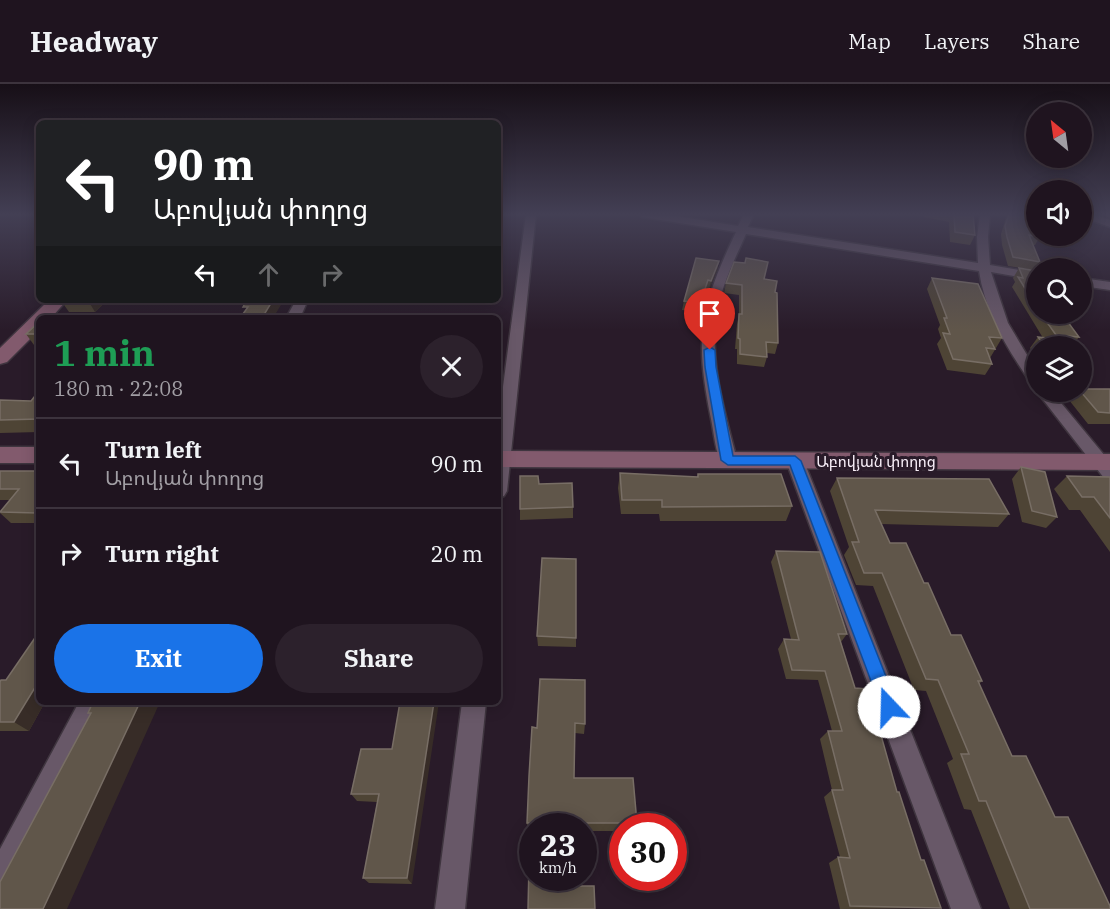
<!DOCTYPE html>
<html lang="en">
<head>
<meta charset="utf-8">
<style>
  :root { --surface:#1f141f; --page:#2c212c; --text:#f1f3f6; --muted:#a19ea4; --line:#3c333d; --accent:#1a73e8 }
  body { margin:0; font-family:"IBM Plex Serif","Noto Sans Armenian",serif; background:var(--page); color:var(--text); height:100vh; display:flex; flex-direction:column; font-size:22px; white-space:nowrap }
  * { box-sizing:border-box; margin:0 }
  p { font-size:20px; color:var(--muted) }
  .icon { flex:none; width:33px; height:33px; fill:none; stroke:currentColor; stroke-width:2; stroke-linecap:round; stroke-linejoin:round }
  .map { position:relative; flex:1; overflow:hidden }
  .sheet { position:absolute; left:36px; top:231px; width:465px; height:390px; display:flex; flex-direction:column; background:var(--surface); border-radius:9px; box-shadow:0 3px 15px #0003,0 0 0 2px var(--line) }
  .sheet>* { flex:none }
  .guide { position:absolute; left:36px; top:36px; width:465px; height:183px; border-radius:9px; box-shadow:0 3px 15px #0003,0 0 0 2px var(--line); background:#202124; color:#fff; overflow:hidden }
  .needle { width:39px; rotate:331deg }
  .controls { position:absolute; left:1026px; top:18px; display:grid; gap:12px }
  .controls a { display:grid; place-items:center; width:66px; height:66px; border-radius:50%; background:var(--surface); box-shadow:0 3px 15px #0003,0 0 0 2px var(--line); font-size:30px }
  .speed { position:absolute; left:519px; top:729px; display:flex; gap:12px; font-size:30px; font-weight:700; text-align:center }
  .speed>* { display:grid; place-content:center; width:78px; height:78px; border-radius:50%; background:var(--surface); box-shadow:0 3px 15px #0003,0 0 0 2px var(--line); line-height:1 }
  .speed small { font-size:15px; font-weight:400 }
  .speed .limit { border:9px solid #d22; background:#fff; color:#111 }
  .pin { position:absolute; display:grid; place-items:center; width:51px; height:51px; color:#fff; margin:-62px -26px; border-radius:50% 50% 50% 0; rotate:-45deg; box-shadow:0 0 6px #0007 }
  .pin .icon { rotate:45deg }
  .me { position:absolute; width:66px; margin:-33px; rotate:339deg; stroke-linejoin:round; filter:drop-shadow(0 0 4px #0008) }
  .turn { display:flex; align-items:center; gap:21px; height:126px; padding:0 18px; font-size:27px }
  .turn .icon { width:78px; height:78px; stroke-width:2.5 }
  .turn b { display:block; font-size:42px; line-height:51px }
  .lanes { display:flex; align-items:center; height:57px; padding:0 18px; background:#0003; justify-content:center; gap:30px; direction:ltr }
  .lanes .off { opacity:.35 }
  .round { display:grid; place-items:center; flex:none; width:63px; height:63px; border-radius:32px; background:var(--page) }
  .summary { display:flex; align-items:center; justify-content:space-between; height:102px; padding:0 18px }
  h1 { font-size:36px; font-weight:700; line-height:45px; color:#1e9e55 }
  .button { display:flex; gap:12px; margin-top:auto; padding:12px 18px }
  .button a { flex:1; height:69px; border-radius:36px; background:var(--accent); color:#fff; font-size:24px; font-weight:700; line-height:69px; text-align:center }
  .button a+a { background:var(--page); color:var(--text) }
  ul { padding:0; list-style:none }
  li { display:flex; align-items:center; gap:18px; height:90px; padding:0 18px; border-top:2px solid var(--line) }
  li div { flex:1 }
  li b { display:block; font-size:22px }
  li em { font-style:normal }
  header { display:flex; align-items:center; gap:36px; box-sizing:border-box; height:84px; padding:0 30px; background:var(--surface); border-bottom:2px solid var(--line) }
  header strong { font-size:28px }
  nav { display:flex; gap:33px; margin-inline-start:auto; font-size:21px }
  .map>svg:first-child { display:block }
</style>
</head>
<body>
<header>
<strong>Headway</strong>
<nav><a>Map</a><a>Layers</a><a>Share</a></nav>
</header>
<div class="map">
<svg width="1110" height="825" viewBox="0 0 1110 825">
  <rect width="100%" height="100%" fill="#291b29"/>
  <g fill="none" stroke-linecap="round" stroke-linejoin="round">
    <!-- street casing -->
    <g stroke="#3f353f" stroke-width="3">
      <path id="street" d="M526,130H536L507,407L504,412L498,414V340Z
        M637,130H664L738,142L744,130H754L748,143L978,179L977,153L980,130H990L988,153L990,181L1036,189V196L991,188L1008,239L1036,286V300L1031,299C1007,265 985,228 979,187L746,150C734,177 719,206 716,236C710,283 726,331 737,376L734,380H722C715,368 714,349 711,335C694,252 700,224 736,148L642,133Z
        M1082,130H1093L1110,136V143L1082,133Z
        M1082,194L1110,198V206L1082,202Z
        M296,216H308L300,234H286Z
        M1037,308H1052L1110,378V396L1104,394Z
        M795,371L801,373L804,377L981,825H951L786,377L789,373Z
        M79,618H104L10,803L0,807V765Z
        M462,618H486L465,825H435Z"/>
    </g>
    <!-- secondary casing -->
    <g stroke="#3f353f" stroke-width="3">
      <path id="secondary" d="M49,216H67L51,234H39V246L7,278L0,280V264Z
        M0,363H39V379H0Z
        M498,367L1110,370V386L498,383Z"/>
    </g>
    <!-- street -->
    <use href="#street" fill="#685868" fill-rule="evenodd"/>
    <!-- secondary -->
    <use href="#secondary" fill="#825a6d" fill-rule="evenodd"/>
  </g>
  <!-- wall -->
  <path fill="#4e4435" d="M920,130H973L975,151L970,161L950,158L949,138L919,132Z
    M1007,130H1036V152L1040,153L1035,161H1033L1040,178L1035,186L1008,182L1002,161L1001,150Z
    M1100,130H1110V134Z
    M719,177L717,186L709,206H706L703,214H701L698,228L682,226L684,217Z
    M1019,184L1036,187V230H1062L1079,253L1072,262H1036V274L1030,264L1038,253L1043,254L1012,203L1015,198L1013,194Z
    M932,194L1002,254L990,274L992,280L985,291L947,286L937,260L941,254L938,245L940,241L927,205Z
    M764,195L775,208L778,259L775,270L767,269V273L764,283L737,280V265H735L737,240L739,230V211L724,209L726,199Z
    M64,216H113L112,217H106L95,228H69L62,218Z
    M39,238V261H34L26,250Z
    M1110,305V340H1088L1069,316L1076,308Z
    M39,307V348L0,349V316L31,317Z
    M1021,383L1057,433L1046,444L1022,438L1012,395Z
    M0,387H39V439H11L0,429L10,416H0Z
    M620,389L697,393L698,390L792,422L786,437H660L659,430H621L618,404Z
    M1067,392L1110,393V468L1080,426H1069L1054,405Z
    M837,394L1009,430L998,443L881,440L890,459L924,499L951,551L982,597L979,600L1012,672L1055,733L1110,825H1010L971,726L964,725L947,679L953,675L926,607L914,606L873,502L856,501L844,471L849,463L830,407Z
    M539,400L573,423V434L520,436V425Z
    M776,467L847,550L841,558L855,604L897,708L921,776L941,824L840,825L829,779L838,773H840L824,713L832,706L820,655L828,647H832L818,596L786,595L778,565L784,555H791L771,478Z
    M537,552L576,554V563L538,562Z
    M540,595L585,640L584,650L575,649L574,694L637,739L636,742H622V747H584V742H532L579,802L595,825L530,747H528L527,739L537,644Z
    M0,598L39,618H45L29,647H0Z
    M392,665L412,800L369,799L363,794L377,718L357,717L351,710Z"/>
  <!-- shaded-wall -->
  <path fill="#372c27" d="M719,177L717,186L709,206L711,197Z
    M91,216H105L106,217L95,228L89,218Z
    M273,216H284L273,234H262Z
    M39,597V618H45L29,647L14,638Z
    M140,618H160L67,825H43Z
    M434,618H439L412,800L407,794Z"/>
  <!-- building -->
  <path fill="#60564a" stroke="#786e65" stroke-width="1.5" d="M954,130H973L975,151L955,148Z
    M1009,130H1036V152H1040V153L1029,151L1040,178L1013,173L1007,153L1005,142Z
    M696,174L719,177L711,197L708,196L705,205H703L699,219L684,217Z
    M746,174L768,178L764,195L777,197L775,208L777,209L778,259L766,258L767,273L740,270V255L738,254L739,230H742V201L726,199L734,178L745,179Z
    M1019,184L1036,187V222L1018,193L1023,194Z
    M932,194L978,200L1002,254L989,253L995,265L986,264L992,280L953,275L943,249L950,250L944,234H947Z
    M64,216H91L89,218H62Z
    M247,216H273L262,234H240L248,223H243Z
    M1041,230H1062L1079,253L1056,251Z
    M39,238V250H26Z
    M1038,253L1067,256L1072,262H1044Z
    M1082,305H1110V329L1098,328L1081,308H1082Z
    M39,307V335L0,336V316L31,317Z
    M1021,383L1045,388L1057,433L1032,427Z
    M0,387H39V426L37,429L0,428L19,405H0Z
    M620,389L698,393V390H781L792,422L662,423V416H622Z
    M520,392H538L539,400L572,399L573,423L520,425Z
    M1067,392L1110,393V434L1094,413H1082Z
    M837,394L989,395L1009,430L875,426L890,459H906L924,499H928L951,551H961L982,597H978L1012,672H1026L1055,733H1068L1110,822V825H1030L986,717H979L961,670H969L938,596L926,595L882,489H864L852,458H859Z
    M776,467L820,468L847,550H838L855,604L868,605L897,708H899L921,776H924L941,824L850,822L838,773L850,774L832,706H843L828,647H842L825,587L792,586L784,555L799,556Z
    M542,474L576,475V554L537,552Z
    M39,548V597L14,638H0V598L1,596H6Z
    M540,595L585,596V640L575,639L574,694H633L637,739H578V742H532V794H579V802H594L595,825H528L530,739H527L529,692L532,643L537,644Z
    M93,618H140L43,825H0V798L91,629H88Z
    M400,618H434L407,794H363L379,710H351L361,665H392Z"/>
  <!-- sky -->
  <linearGradient id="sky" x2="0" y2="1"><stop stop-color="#170f17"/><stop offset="0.53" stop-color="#433f54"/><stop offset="1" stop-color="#433f54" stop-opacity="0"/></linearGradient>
  <rect width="1110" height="246" fill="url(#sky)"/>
  <!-- route -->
  <path fill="#1a73e8" stroke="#114b97" stroke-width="1.5" d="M710,263L715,266L716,283L733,372H795L801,377L898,623L895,629L889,632L883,629L790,381H728L721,376L705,283L704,266Z"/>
  <g text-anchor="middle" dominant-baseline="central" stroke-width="6" stroke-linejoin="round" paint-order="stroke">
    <!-- street labels -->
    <g font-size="15" fill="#f8eff8" stroke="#291b29">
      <text x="876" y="377">Աբովյան փողոց</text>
    </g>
  </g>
</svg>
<div class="controls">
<a><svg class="needle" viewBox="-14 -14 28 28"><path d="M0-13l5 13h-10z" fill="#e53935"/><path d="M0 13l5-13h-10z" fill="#a19ea4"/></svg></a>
<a><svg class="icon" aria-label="sound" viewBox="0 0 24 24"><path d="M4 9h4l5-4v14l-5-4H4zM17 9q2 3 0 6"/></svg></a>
<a><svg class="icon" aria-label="search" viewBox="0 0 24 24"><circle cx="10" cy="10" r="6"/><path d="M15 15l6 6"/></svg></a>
<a><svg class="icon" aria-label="layers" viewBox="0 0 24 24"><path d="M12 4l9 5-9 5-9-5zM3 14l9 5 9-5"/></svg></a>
</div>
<div class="speed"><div>23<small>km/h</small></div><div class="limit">30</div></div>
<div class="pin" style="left:710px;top:266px;background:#d93025"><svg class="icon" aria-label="arrive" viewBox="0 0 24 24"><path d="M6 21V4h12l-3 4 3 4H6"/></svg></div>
<svg class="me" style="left:889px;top:623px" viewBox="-20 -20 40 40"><circle r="19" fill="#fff"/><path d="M0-13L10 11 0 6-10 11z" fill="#1a73e8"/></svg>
<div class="guide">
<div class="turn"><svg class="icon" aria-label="left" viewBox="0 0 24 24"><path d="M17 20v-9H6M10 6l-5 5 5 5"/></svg><div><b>90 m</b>Աբովյան փողոց</div></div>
<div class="lanes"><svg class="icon" aria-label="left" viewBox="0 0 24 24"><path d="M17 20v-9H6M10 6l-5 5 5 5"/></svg><svg class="icon off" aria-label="ahead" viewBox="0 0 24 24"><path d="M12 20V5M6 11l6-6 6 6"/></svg><svg class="icon off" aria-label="right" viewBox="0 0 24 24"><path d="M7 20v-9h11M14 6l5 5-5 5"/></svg></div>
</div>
<section class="sheet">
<div class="summary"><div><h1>1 min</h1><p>180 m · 22:08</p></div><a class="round"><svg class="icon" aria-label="close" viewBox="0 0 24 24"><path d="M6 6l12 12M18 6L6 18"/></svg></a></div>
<ul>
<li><svg class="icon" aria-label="left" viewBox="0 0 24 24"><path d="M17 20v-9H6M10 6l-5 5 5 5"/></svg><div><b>Turn left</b><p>Աբովյան փողոց</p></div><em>90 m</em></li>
<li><svg class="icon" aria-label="right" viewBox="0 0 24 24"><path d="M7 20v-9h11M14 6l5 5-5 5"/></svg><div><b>Turn right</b></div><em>20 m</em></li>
</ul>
<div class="button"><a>Exit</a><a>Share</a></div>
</section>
</div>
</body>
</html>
